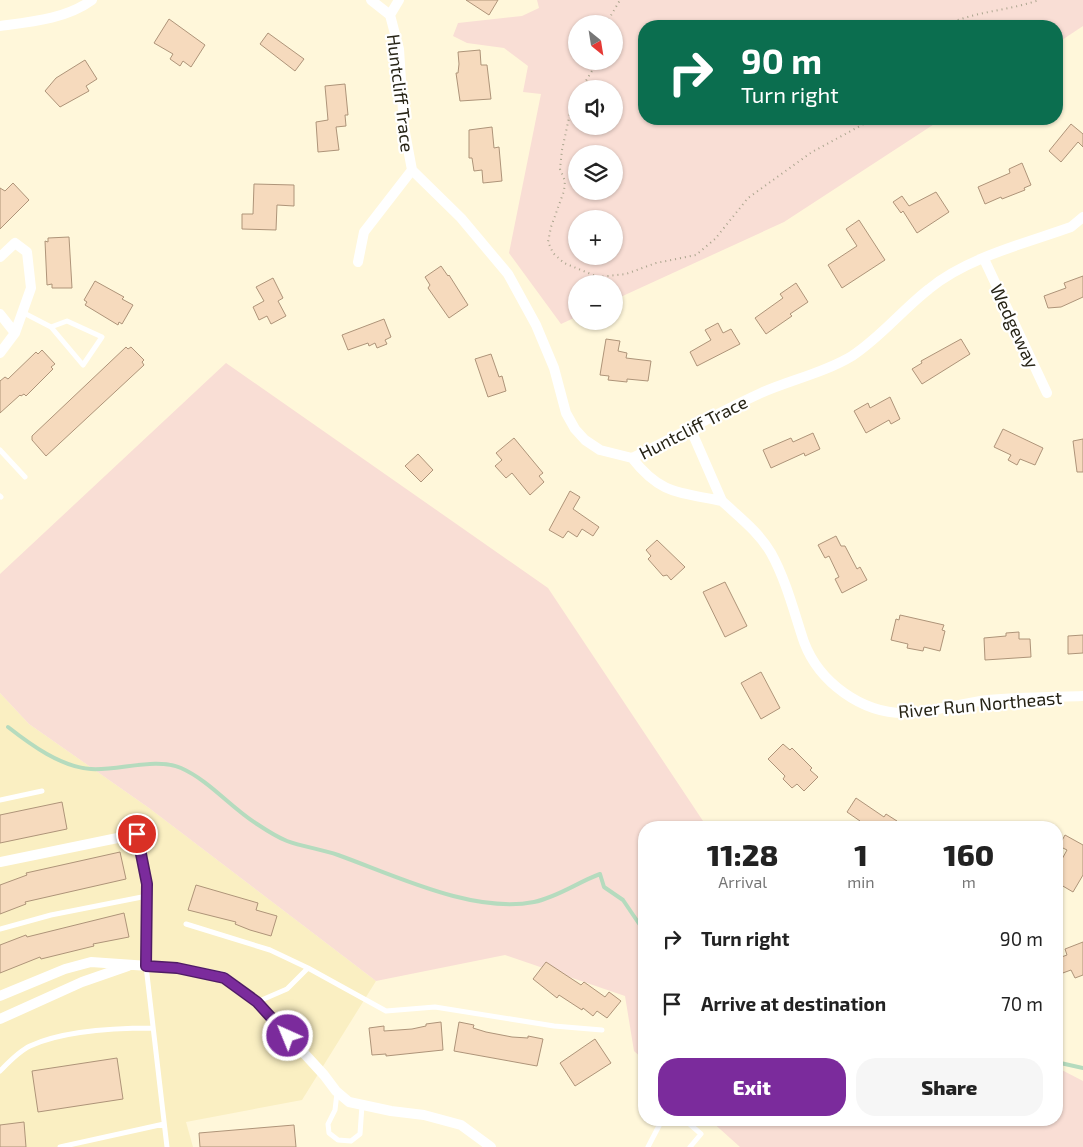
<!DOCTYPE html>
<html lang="en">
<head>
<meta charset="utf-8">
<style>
  :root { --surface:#fff; --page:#f6f6f6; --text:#222; --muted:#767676; --accent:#7b2b9c }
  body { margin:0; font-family:"Exo 2",sans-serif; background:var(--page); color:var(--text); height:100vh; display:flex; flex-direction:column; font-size:19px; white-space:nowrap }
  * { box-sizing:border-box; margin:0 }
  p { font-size:16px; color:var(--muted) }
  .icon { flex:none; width:28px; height:28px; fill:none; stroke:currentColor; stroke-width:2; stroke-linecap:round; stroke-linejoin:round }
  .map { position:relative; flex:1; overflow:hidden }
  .sheet { position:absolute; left:638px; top:821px; width:425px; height:305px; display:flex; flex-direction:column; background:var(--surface); border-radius:20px; box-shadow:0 1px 4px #0004 }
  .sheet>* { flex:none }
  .guide { position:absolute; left:638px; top:20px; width:425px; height:105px; border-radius:20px; box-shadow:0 1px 4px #0004; background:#0b6e4f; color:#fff; overflow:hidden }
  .needle { width:32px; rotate:150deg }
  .tools { position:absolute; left:568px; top:15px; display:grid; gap:10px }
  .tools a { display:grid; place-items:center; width:55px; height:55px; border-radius:50%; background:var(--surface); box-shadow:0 1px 4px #0004; font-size:25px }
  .pin { position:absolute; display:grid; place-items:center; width:42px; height:42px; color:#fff; margin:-21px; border:2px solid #fff; border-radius:50%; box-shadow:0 1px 5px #0007 }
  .me { position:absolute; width:55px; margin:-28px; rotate:316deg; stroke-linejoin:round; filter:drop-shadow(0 0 4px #0008) }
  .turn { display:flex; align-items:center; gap:18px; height:105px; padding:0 20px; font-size:22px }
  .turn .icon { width:65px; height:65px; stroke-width:2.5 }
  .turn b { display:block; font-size:35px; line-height:42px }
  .eta { display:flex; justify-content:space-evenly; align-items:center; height:85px; text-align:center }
  .eta b { font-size:30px; font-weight:800; line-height:35px }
  .primary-button { display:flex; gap:10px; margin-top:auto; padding:10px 20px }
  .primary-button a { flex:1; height:58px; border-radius:20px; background:var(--accent); color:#fff; font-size:20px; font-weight:800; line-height:58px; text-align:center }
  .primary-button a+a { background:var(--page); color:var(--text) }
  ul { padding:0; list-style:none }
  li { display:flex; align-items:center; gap:15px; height:65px; padding:0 20px }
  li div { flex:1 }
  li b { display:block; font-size:19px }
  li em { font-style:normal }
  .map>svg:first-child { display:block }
</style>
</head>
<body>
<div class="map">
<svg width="1083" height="1147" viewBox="0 0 1083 1147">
  <rect width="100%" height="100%" fill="#fff7da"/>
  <!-- built -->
  <path fill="#faefc2" d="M0,693L29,724L149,808L376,981L302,1100L186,1122L193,1147H0Z"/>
  <!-- green -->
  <path fill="#f9ded5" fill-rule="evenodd" d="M537,0H1083V26L1056,44V26H644V119H942L784,222L614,300V284H576V317L561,324L509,253L541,94L523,92L528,66L504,48L467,43L453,36L458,23L522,16L539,8ZM576,24H614V61H576ZM576,89H614V126H576ZM576,154H614V191H576ZM576,219H614V256H576Z
    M226,363L548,588L707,827L644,828V1060L634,1051L625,996L505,955L376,981L149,808L29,724L0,693V574Z
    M1056,1067L1083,1081V1147H740L710,1120H1056Z"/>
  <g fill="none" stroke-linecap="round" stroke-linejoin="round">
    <!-- stream -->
    <path stroke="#b5dbbe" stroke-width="4" d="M8,727C31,745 61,767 91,769C118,771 156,757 181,768C210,781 230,807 257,824C266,830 277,837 287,841C303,847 321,849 338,855C394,875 473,914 534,902C558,897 578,882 600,874L604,887L623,900L644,931
      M1056,1062L1083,1068"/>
  </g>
  <!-- building -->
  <path fill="#f6dabd" stroke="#ae9479" d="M466,0H498L489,15Z
    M169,19L205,45L191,67L183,61L180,66L170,59L173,54L154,43Z
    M268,33L304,59L295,71L260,44Z
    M480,50L481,65H487L491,99L460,101L456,73H458L459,64L458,52Z
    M85,60L97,79L86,86L89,91L60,107L45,91L56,78Z
    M345,84L348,115H345L346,126L336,127L339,150L318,152L316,122L328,120L325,86Z
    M1071,124L1083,134V147L1078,142L1061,162L1049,151Z
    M492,127L494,148L499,147L502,181L483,183L482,170L474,171L472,158H469V130Z
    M1022,163L1031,185L1024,188L1025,190L1002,199L1001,197L985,204L978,187L1010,173L1009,169Z
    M13,183L29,200L0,229V188L5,191Z
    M254,184L294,185V206L277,205L276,230L242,229V214H253Z
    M936,192L949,212L917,233L903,211L901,213L893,202L902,196L909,206Z
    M859,220L885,260L842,288L828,265L857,246L846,229Z
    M69,237L72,288H52V284L47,285L45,241L48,242V238Z
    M441,266L448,276L449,275L468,305L449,318L428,288L430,285L425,277Z
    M1083,276V297L1061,307L1048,308L1044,296L1066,288L1064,283Z
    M273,278L283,298L278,301L286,316L271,324L267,316L259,320L253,307L264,301L256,287Z
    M95,281L124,297L122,299L133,305L122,324L119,322L118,325L85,305L87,302L84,300Z
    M796,283L808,302L790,314L792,316L766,334L755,318L783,298L780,294Z
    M384,319L391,337L385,340L387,344L377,348L375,343L369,346L368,343L348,350L342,335Z
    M718,323L723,333L731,329L740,344L697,366L690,352L711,340L705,330Z
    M606,339L620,341L618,351L627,353L626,358L651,361L648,381L627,379V382L608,380L609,376L600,375Z
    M961,339L970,354L922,384L912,369L922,363L921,361Z
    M126,347L128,349L131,347L144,360L142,362L144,365L46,456L32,440V436Z
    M42,350L55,364L51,367L53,369L26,396L24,394L21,396L20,395L0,413V381L5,377L8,379L36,352L38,354Z
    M491,354L499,377L502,376L506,391L488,397L475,359Z
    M890,397L900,419L891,424L889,420L866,433L854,411L868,403L870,408Z
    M1003,429L1043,448L1035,465L1020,459L1017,465L1008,460L1011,455L994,447Z
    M813,433L820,449L805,456L804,453L771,468L763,450L791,438L793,442Z
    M514,438L543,473L539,476L544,482L530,495L512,473L506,478L495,466L502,460L496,453Z
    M1083,439V472H1077L1073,441Z
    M418,454L433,470L421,482L405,466Z
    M570,491L580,497L573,509L599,527L593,536L582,529L577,537L568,531L563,538L549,530Z
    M836,536L841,546H845L857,569L860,567L867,580L842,593L835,579L839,577L829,556L825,558L818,545Z
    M657,540L685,567L671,580L667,575L663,576L648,559L651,556L646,550Z
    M725,582L747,626L725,637L703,592Z
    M900,615L944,625L942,630L945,631L940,651L924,647L923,651L907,648L908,644L891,640L896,619L899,620Z
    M1019,632V639H1030L1031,657L985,660L984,638L1006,636V633Z
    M1083,635V653L1068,654V636Z
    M761,672L780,708L761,719L741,683Z
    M783,744L790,750L792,748L812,768L810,770L818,777L804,791L797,784L792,788L783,779L785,776L768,759Z
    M856,798L884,817L886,814L897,821L893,828H856L860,821L847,812Z
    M62,802L67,829L0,843V815Z
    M1065,835L1083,845V875L1073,892L1056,882V870L1067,850L1059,846Z
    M120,852L126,879L25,902L26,904L0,914V885L27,875L26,873Z
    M196,885L258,903L256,910L277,916L271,936L250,930L235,924L236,922L188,910Z
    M124,913L129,937L93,944L94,946L41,959L40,957L0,973V945L26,935L27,937Z
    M1083,942V975L1075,978L1071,970L1060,974L1056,959L1067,955L1065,949Z
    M546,962L581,985L584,982L605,997L609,992L621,1001L607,1018L597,1011L593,1016L583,1008L582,1010L559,995L557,998L533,979Z
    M441,1022L443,1050L386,1056V1054L372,1055L369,1028L384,1026V1031L412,1029L426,1026V1024Z
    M459,1022L474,1025L473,1028L486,1032L512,1037L528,1038V1036L543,1039L537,1066L454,1051Z
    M595,1039L611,1063L575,1086L560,1063Z
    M117,1058L123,1099L38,1112L32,1071Z
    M24,1122L26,1147H0V1125Z
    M294,1125L296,1147H200L199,1133Z"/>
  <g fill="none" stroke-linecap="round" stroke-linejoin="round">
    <!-- path -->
    <path stroke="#aaa48d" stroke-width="2" stroke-dasharray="1 4" stroke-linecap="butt" d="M606,24L620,0
      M944,26C974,11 1008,11 1039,0
      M581,89L598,61
      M576,96L572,104L562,150L560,169L565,181L564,191L551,227L548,242L553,253L564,263L598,277L626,274L656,263L696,255L715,239L748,198L812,152L873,119"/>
    <!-- service -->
    <path stroke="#fff" stroke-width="5" d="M22,312L51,327L83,365L102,337L67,321L51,327
      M0,450L25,477
      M0,496L1,497
      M0,800L42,791
      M186,924L270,950L308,968
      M0,929L51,915L147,896
      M146,966L167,1147
      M257,1002L287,989L308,968L386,1011L435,1007L554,1026L602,1030
      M0,1071C8,1063 19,1051 30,1046C64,1030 115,1028 153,1028
      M337,1093L335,1110L328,1124L329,1133L338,1140L351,1141L360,1134L362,1105
      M685,1120L701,1134L690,1147
      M60,1147L164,1124
      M648,1147L662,1120"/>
    <!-- minor -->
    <path stroke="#fff" stroke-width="10" d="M371,0L390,15L399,49L404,127L412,170L461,218L508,274L536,325L554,368L566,413L575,429L585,440L600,450L632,458C675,437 717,413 761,393C790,380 824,373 852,356C881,337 902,310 929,289C966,258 1026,243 1071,227L1083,217
      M390,15L399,0
      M0,26C31,22 66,19 92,0
      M0,257L15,243L27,252L31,288L15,333L0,353
      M984,259L1047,393
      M358,262L364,232L412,170
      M0,314L15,333
      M632,458C661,495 679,492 722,501L691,430
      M722,501C739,517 759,532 771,553C786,580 794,612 804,642C819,682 862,714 906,713C934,712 961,703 988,700C1020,697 1052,697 1083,696
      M0,862L137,834L147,884L146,965
      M0,996L65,969L91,962L177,968L224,977L257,1002L324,1075L336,1091L349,1102L391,1111L424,1115L461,1125L491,1147
      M0,1019L82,982L128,966"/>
  </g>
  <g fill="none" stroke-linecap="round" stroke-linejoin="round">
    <!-- route casing -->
    <g stroke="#501c65" stroke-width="12">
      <path id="route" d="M137,834L147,884L146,966L177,968L224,978L257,1002L288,1036"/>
    </g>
    <!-- route -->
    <use href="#route" stroke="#7b2b9c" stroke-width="9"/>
  </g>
  <g text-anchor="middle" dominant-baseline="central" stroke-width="4.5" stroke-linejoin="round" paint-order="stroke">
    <!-- street labels -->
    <g font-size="18" fill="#262315" stroke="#fff">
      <text transform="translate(401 93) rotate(83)">Huntcliff Trace</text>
      <text transform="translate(1015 326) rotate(65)">Wedgeway</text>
      <text transform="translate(693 427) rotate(-27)">Huntcliff Trace</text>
      <text transform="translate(980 704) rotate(-5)">River Run Northeast</text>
    </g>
  </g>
</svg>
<div class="tools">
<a><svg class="needle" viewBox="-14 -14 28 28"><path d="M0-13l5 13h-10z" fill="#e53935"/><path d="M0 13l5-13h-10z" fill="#767676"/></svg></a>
<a><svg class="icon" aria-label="sound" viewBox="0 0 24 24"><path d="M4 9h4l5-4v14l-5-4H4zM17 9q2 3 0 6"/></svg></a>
<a><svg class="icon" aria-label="layers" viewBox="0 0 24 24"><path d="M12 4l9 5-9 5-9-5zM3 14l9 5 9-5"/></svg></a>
<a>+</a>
<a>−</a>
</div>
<div class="pin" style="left:137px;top:834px;background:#d93025"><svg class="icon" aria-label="arrive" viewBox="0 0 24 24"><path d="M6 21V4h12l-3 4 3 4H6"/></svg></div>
<svg class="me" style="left:288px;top:1036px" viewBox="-20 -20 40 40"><circle r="17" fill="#7b2b9c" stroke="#fff" stroke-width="3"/><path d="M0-11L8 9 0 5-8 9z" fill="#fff"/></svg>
<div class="guide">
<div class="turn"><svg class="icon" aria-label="right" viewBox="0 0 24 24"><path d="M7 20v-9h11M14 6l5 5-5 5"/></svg><div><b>90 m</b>Turn right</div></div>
</div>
<section class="sheet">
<div class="eta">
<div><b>11:28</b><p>Arrival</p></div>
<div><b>1</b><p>min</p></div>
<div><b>160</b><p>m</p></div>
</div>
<ul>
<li><svg class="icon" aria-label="right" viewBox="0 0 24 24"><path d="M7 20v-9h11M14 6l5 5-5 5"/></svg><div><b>Turn right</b></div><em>90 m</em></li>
<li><svg class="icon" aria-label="arrive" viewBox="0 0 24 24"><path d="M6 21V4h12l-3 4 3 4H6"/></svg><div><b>Arrive at destination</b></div><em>70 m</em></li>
</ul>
<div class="primary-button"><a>Exit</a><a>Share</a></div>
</section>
</div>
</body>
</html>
